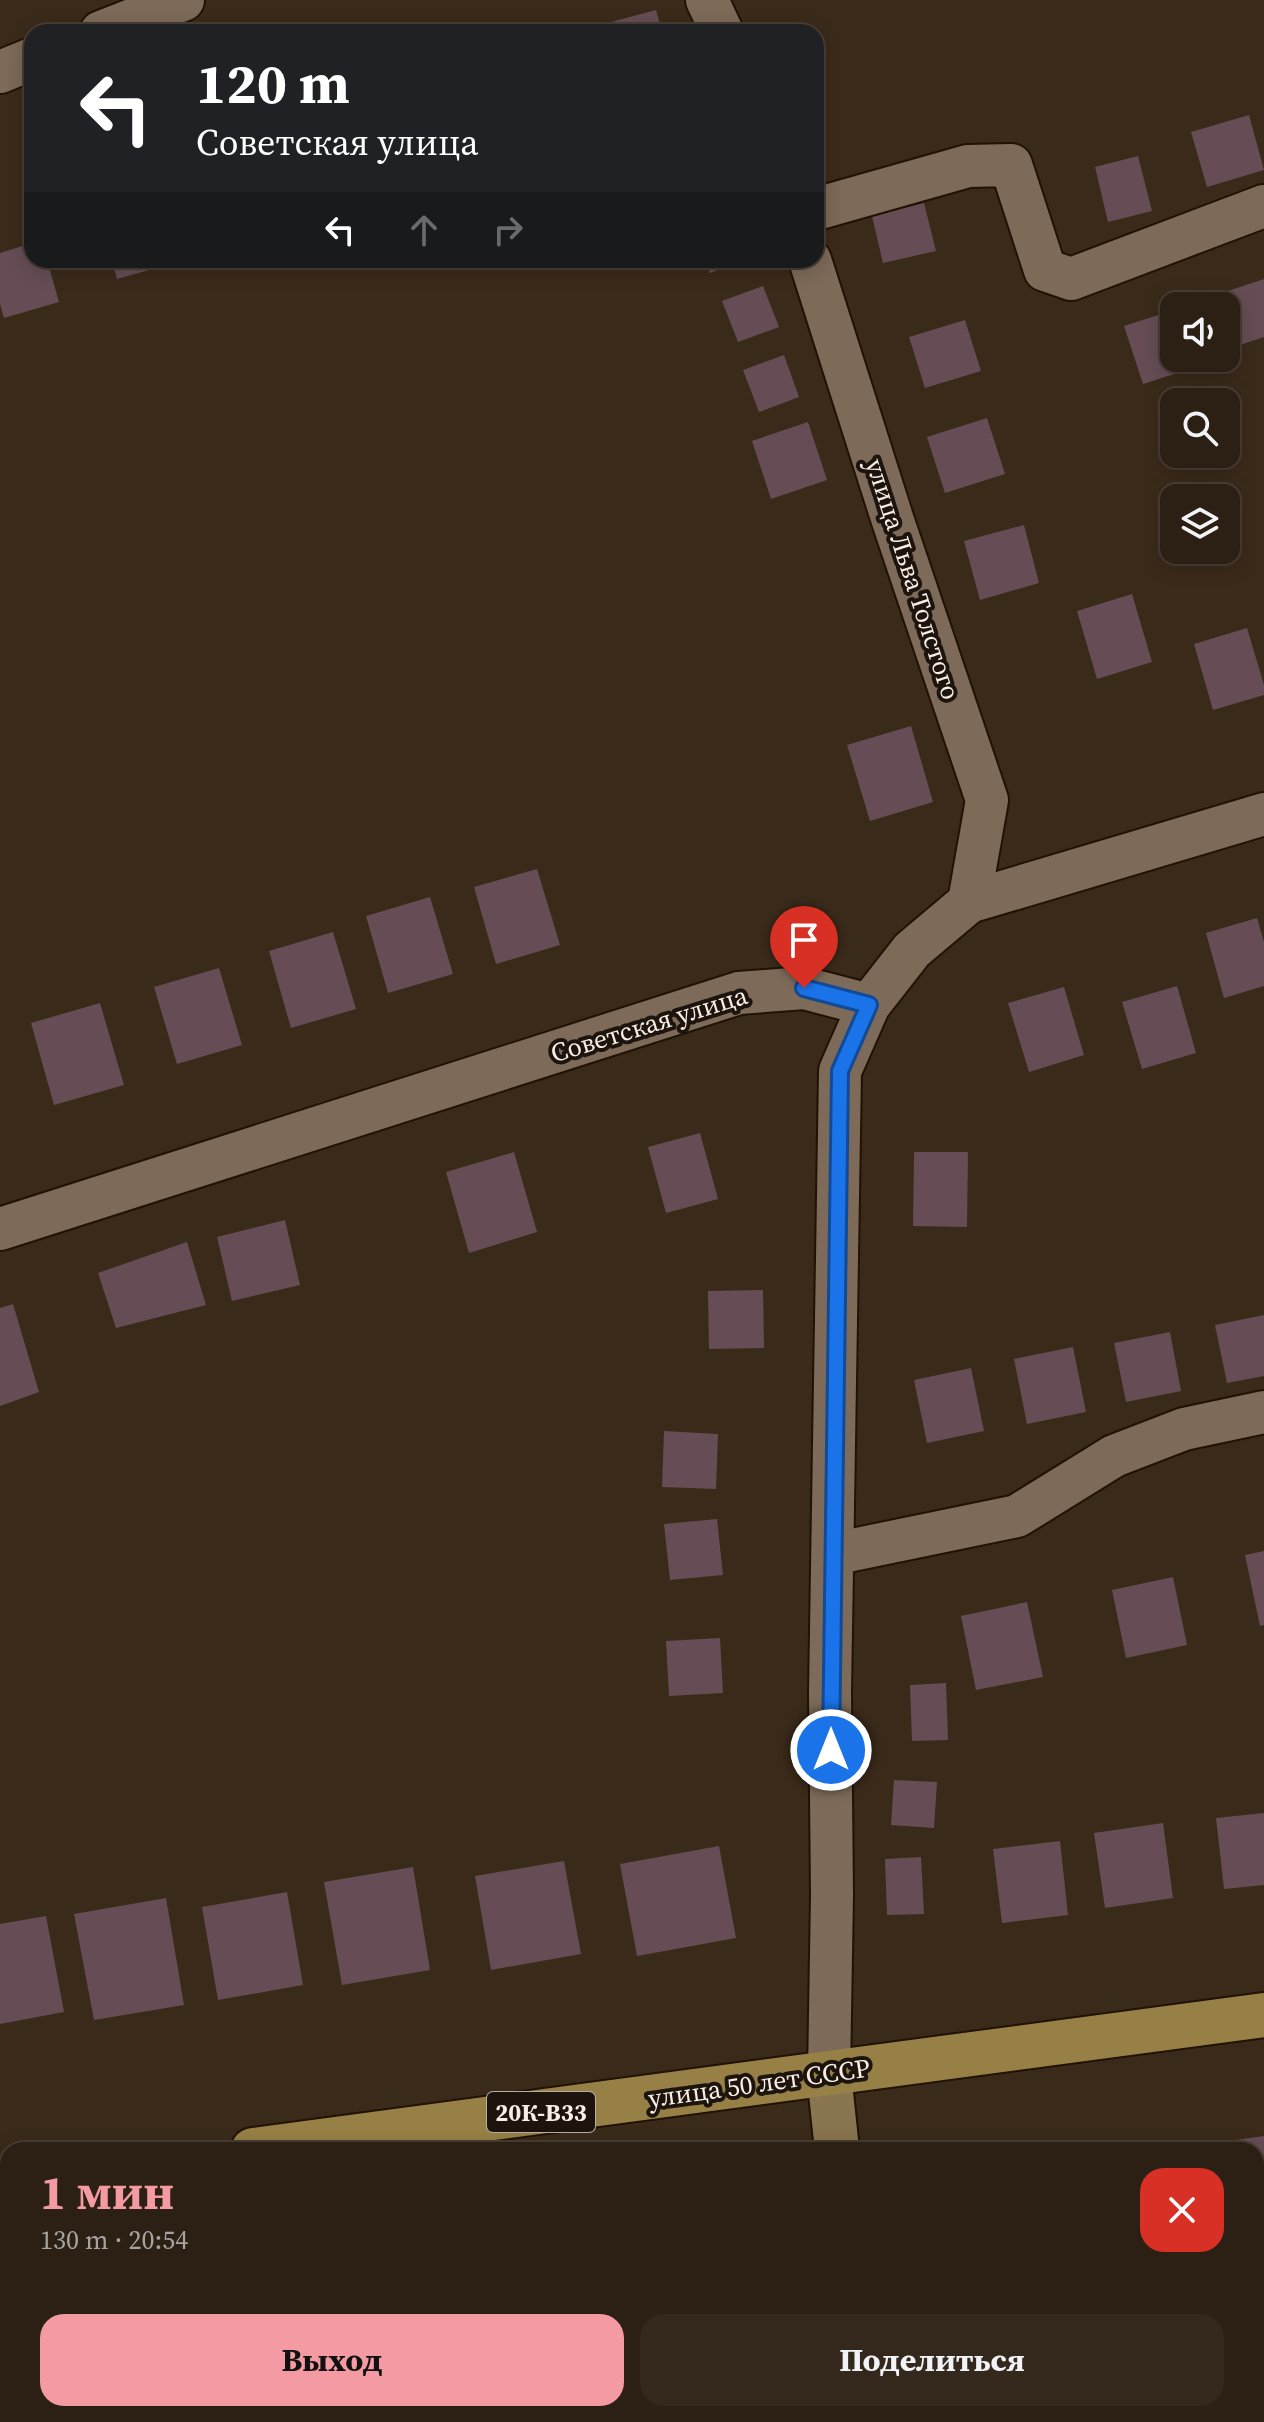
<!DOCTYPE html>
<html lang="ru">
<head>
<meta charset="utf-8">
<style>
  :root { --surface:#2c2014; --page:#34281d; --text:#f1f3f6; --muted:#a6a3a0; --line:#483e34; --accent:#f49aa3 }
  body { margin:0; font-family:"Source Serif 4",serif; background:var(--page); color:var(--text); height:100vh; display:flex; flex-direction:column; font-size:30px; white-space:nowrap }
  * { box-sizing:border-box; margin:0 }
  p { font-size:26px; color:var(--muted) }
  .icon { flex:none; width:44px; height:44px; fill:none; stroke:currentColor; stroke-width:2; stroke-linecap:round; stroke-linejoin:round }
  .map { position:relative; flex:1; overflow:hidden }
  .side { position:absolute; left:0px; top:2142px; width:1264px; height:280px; display:flex; flex-direction:column; background:var(--surface); border-radius:24px 24px 0 0; box-shadow:0 4px 20px #0003,0 0 0 2px var(--line) }
  .side>* { flex:none }
  .hud { position:absolute; left:24px; top:24px; width:800px; height:244px; border-radius:24px; box-shadow:0 4px 20px #0003,0 0 0 2px var(--line); background:#202124; color:#fff; overflow:hidden }
  .buttons { position:absolute; left:1160px; top:292px; display:grid; gap:16px }
  .buttons a { display:grid; place-items:center; width:80px; height:80px; border-radius:16px; background:var(--surface); box-shadow:0 4px 20px #0003,0 0 0 2px var(--line); font-size:40px }
  .pin { position:absolute; display:grid; place-items:center; width:68px; height:68px; color:#fff; margin:-82px -34px; border-radius:50% 50% 50% 0; rotate:-45deg; box-shadow:0 0 8px #0007 }
  .pin .icon { rotate:45deg }
  .me { position:absolute; width:88px; margin:-44px; rotate:0deg; stroke-linejoin:round; filter:drop-shadow(0 0 6px #0008) }
  .turn { display:flex; align-items:center; gap:28px; height:168px; padding:0 40px; font-size:36px }
  .turn .icon { width:104px; height:104px; stroke-width:2.5 }
  .turn b { display:block; font-size:56px; line-height:68px }
  .lanes { display:flex; align-items:center; height:76px; padding:0 40px; background:#0003; justify-content:center; gap:40px; direction:ltr }
  .lanes .off { opacity:.35 }
  .round { display:grid; place-items:center; flex:none; width:84px; height:84px; border-radius:24px; background:var(--page) }
  .headline { display:flex; align-items:center; justify-content:space-between; height:136px; padding:0 40px }
  h1 { font-size:48px; font-weight:700; line-height:60px; color:var(--accent) }
  .cta { display:flex; gap:16px; margin-top:auto; padding:16px 40px }
  .cta a { flex:1; height:92px; border-radius:24px; background:var(--accent); color:#111; font-size:32px; font-weight:700; line-height:92px; text-align:center }
  .cta a+a { background:var(--page); color:var(--text) }
  .map>svg:first-child { display:block }
</style>
</head>
<body>
<div class="map">
<svg width="1264" height="2422" viewBox="0 0 1264 2422">
  <rect width="100%" height="100%" fill="#3a2a1a"/>
  <!-- building -->
  <path fill="#664d55" d="M656,10L662,32H602L600,25Z
    M1249,115L1264,170L1207,187L1191,132Z
    M1138,156L1152,211L1108,222L1095,167Z
    M924,203L936,251L883,263L872,216Z
    M32,243V260H47L59,302L4,318L0,304V253Z
    M112,260H181V261L117,279Z
    M705,260H744L710,273Z
    M1264,279V337L1234,347L1226,324V306H1220L1216,295Z
    M763,286L779,327L738,342L722,301Z
    M1171,311L1174,321V358H1186L1190,369L1143,384L1124,326Z
    M965,320L981,371L925,388L909,337Z
    M784,355L799,397L759,412L743,370Z
    M987,418L1005,474L945,493L927,437Z
    M808,422L827,480L771,499L752,441Z
    M1024,525L1039,583L980,600L964,541Z
    M1132,594L1152,662L1097,679L1077,611Z
    M1247,628L1264,685V695L1213,710L1194,644Z
    M911,726L933,802L870,821L847,745Z
    M537,869L560,945L496,964L474,887Z
    M430,897L453,974L388,993L366,916Z
    M1257,918L1264,942V986L1224,998L1206,933Z
    M333,932L356,1009L291,1028L269,951Z
    M219,968L242,1045L177,1064L154,987Z
    M1177,986L1196,1053L1142,1069L1122,1002Z
    M1064,987L1084,1055L1029,1072L1008,1003Z
    M100,1003L124,1085L54,1105L31,1023Z
    M700,1133L718,1199L666,1213L648,1147Z
    M514,1152L537,1232L469,1253L446,1172Z
    M914,1152H968L967,1227L913,1226Z
    M285,1220L300,1285L232,1301L217,1237Z
    M187,1242L206,1305L116,1328L98,1273Z
    M763,1290L764,1348L709,1349L708,1291Z
    M13,1304L39,1392L0,1406V1308Z
    M1264,1315V1376L1227,1383L1215,1325Z
    M1170,1332L1181,1391L1126,1402L1114,1343Z
    M1073,1347L1086,1412L1027,1424L1014,1359Z
    M971,1368L984,1431L927,1443L914,1380Z
    M664,1431L718,1434L716,1489L662,1487Z
    M717,1519L723,1575L670,1580L664,1524Z
    M1264,1551V1625L1260,1626L1245,1555Z
    M1173,1577L1187,1645L1126,1658L1112,1590Z
    M1027,1602L1043,1677L976,1690L961,1616Z
    M720,1638L723,1693L669,1696L666,1641Z
    M946,1683L948,1740L912,1741L910,1685Z
    M894,1780L937,1782L934,1828L891,1825Z
    M1264,1813V1885L1224,1889L1216,1818Z
    M1163,1823L1173,1898L1105,1908L1094,1833Z
    M1060,1841L1068,1915L1002,1923L993,1849Z
    M719,1846L736,1938L637,1956L620,1864Z
    M921,1857L924,1914L887,1915L885,1859Z
    M564,1861L581,1954L491,1970L475,1876Z
    M413,1867L430,1970L342,1985L324,1882Z
    M287,1892L303,1985L218,2000L202,1907Z
    M166,1898L184,2005L94,2020L74,1914Z
    M46,1916L64,2012L0,2024V1924Z
    M1264,2136V2224L1256,2225V2150H1208L1207,2144Z
    M783,2414L784,2422H728V2419Z
    M1046,2414H1118L1119,2422H1047Z"/>
  <g fill="none" stroke-linecap="round" stroke-linejoin="round">
    <!-- street casing -->
    <g stroke="#211204" stroke-width="46">
      <path id="street" d="M707,0L722,32
        M101,32L183,0
        M0,72L32,59
        M816,209L968,166L1011,165L1045,270L1071,279L1264,206
        M810,260L892,518L987,800L969,902
        M0,1229L739,993L804,988L869,1005L912,950L969,902L1264,814
        M833,1554L1017,1516L1114,1456L1184,1429L1264,1412
        M829,2074L832,1895L830,1693L840,1071L869,1005"/>
    </g>
    <!-- secondary casing -->
    <g stroke="#211204" stroke-width="48">
      <path id="secondary" d="M829,2074L837,2150
        M859,2414L860,2422"/>
    </g>
    <!-- primary casing -->
    <g stroke="#211204" stroke-width="48">
      <path id="primary" d="M253,2150L1264,2015
        M0,2184L8,2183"/>
    </g>
    <!-- street -->
    <use href="#street" stroke="#7d6a58" stroke-width="42"/>
    <!-- secondary -->
    <use href="#secondary" stroke="#89754f" stroke-width="44"/>
    <!-- primary -->
    <use href="#primary" stroke="#968046" stroke-width="44"/>
  </g>
  <g fill="none" stroke-linecap="round" stroke-linejoin="round">
    <!-- route casing -->
    <g stroke="#114b97" stroke-width="20">
      <path id="route" d="M804,988L869,1005L840,1071L831,1750"/>
    </g>
    <!-- route -->
    <use href="#route" stroke="#1a73e8" stroke-width="14"/>
  </g>
  <g text-anchor="middle" dominant-baseline="central" stroke-width="8" stroke-linejoin="round" paint-order="stroke">
    <!-- shield labels -->
    <rect fill="#1c140d" stroke="#b7ada4" stroke-width="2" x="487" y="2092" width="108" height="40" rx="6"/>
    <g font-size="24" font-weight="bold" fill="#f9eee4">
      <text x="541" y="2112">20К-В33</text>
    </g>
    <!-- street labels -->
    <g font-size="26" fill="#f9eee4" stroke="#1c140d">
      <text transform="translate(913 579) rotate(72)">улица Льва Толстого</text>
      <text transform="translate(649 1024) rotate(-17)">Советская улица</text>
      <text transform="translate(759 2083) rotate(-8)">улица 50 лет СССР</text>
    </g>
  </g>
</svg>
<div class="buttons">
<a><svg class="icon" aria-label="sound" viewBox="0 0 24 24"><path d="M4 9h4l5-4v14l-5-4H4zM17 9q2 3 0 6"/></svg></a>
<a><svg class="icon" aria-label="search" viewBox="0 0 24 24"><circle cx="10" cy="10" r="6"/><path d="M15 15l6 6"/></svg></a>
<a><svg class="icon" aria-label="layers" viewBox="0 0 24 24"><path d="M12 4l9 5-9 5-9-5zM3 14l9 5 9-5"/></svg></a>
</div>
<div class="pin" style="left:804px;top:988px;background:#d93025"><svg class="icon" aria-label="arrive" viewBox="0 0 24 24"><path d="M6 21V4h12l-3 4 3 4H6"/></svg></div>
<svg class="me" style="left:831px;top:1750px" viewBox="-20 -20 40 40"><circle r="17" fill="#1a73e8" stroke="#fff" stroke-width="3"/><path d="M0-11L8 9 0 5-8 9z" fill="#fff"/></svg>
<div class="hud">
<div class="turn"><svg class="icon" aria-label="left" viewBox="0 0 24 24"><path d="M17 20v-9H6M10 6l-5 5 5 5"/></svg><div><b>120 m</b>Советская улица</div></div>
<div class="lanes"><svg class="icon" aria-label="left" viewBox="0 0 24 24"><path d="M17 20v-9H6M10 6l-5 5 5 5"/></svg><svg class="icon off" aria-label="ahead" viewBox="0 0 24 24"><path d="M12 20V5M6 11l6-6 6 6"/></svg><svg class="icon off" aria-label="right" viewBox="0 0 24 24"><path d="M7 20v-9h11M14 6l5 5-5 5"/></svg></div>
</div>
<section class="side">
<div class="headline"><div><h1>1 мин</h1><p>130 m · 20:54</p></div><a class="round" style="background:#d93025;color:#fff"><svg class="icon" aria-label="close" viewBox="0 0 24 24"><path d="M6 6l12 12M18 6L6 18"/></svg></a></div>
<div class="cta"><a>Выход</a><a>Поделиться</a></div>
</section>
</div>
</body>
</html>
